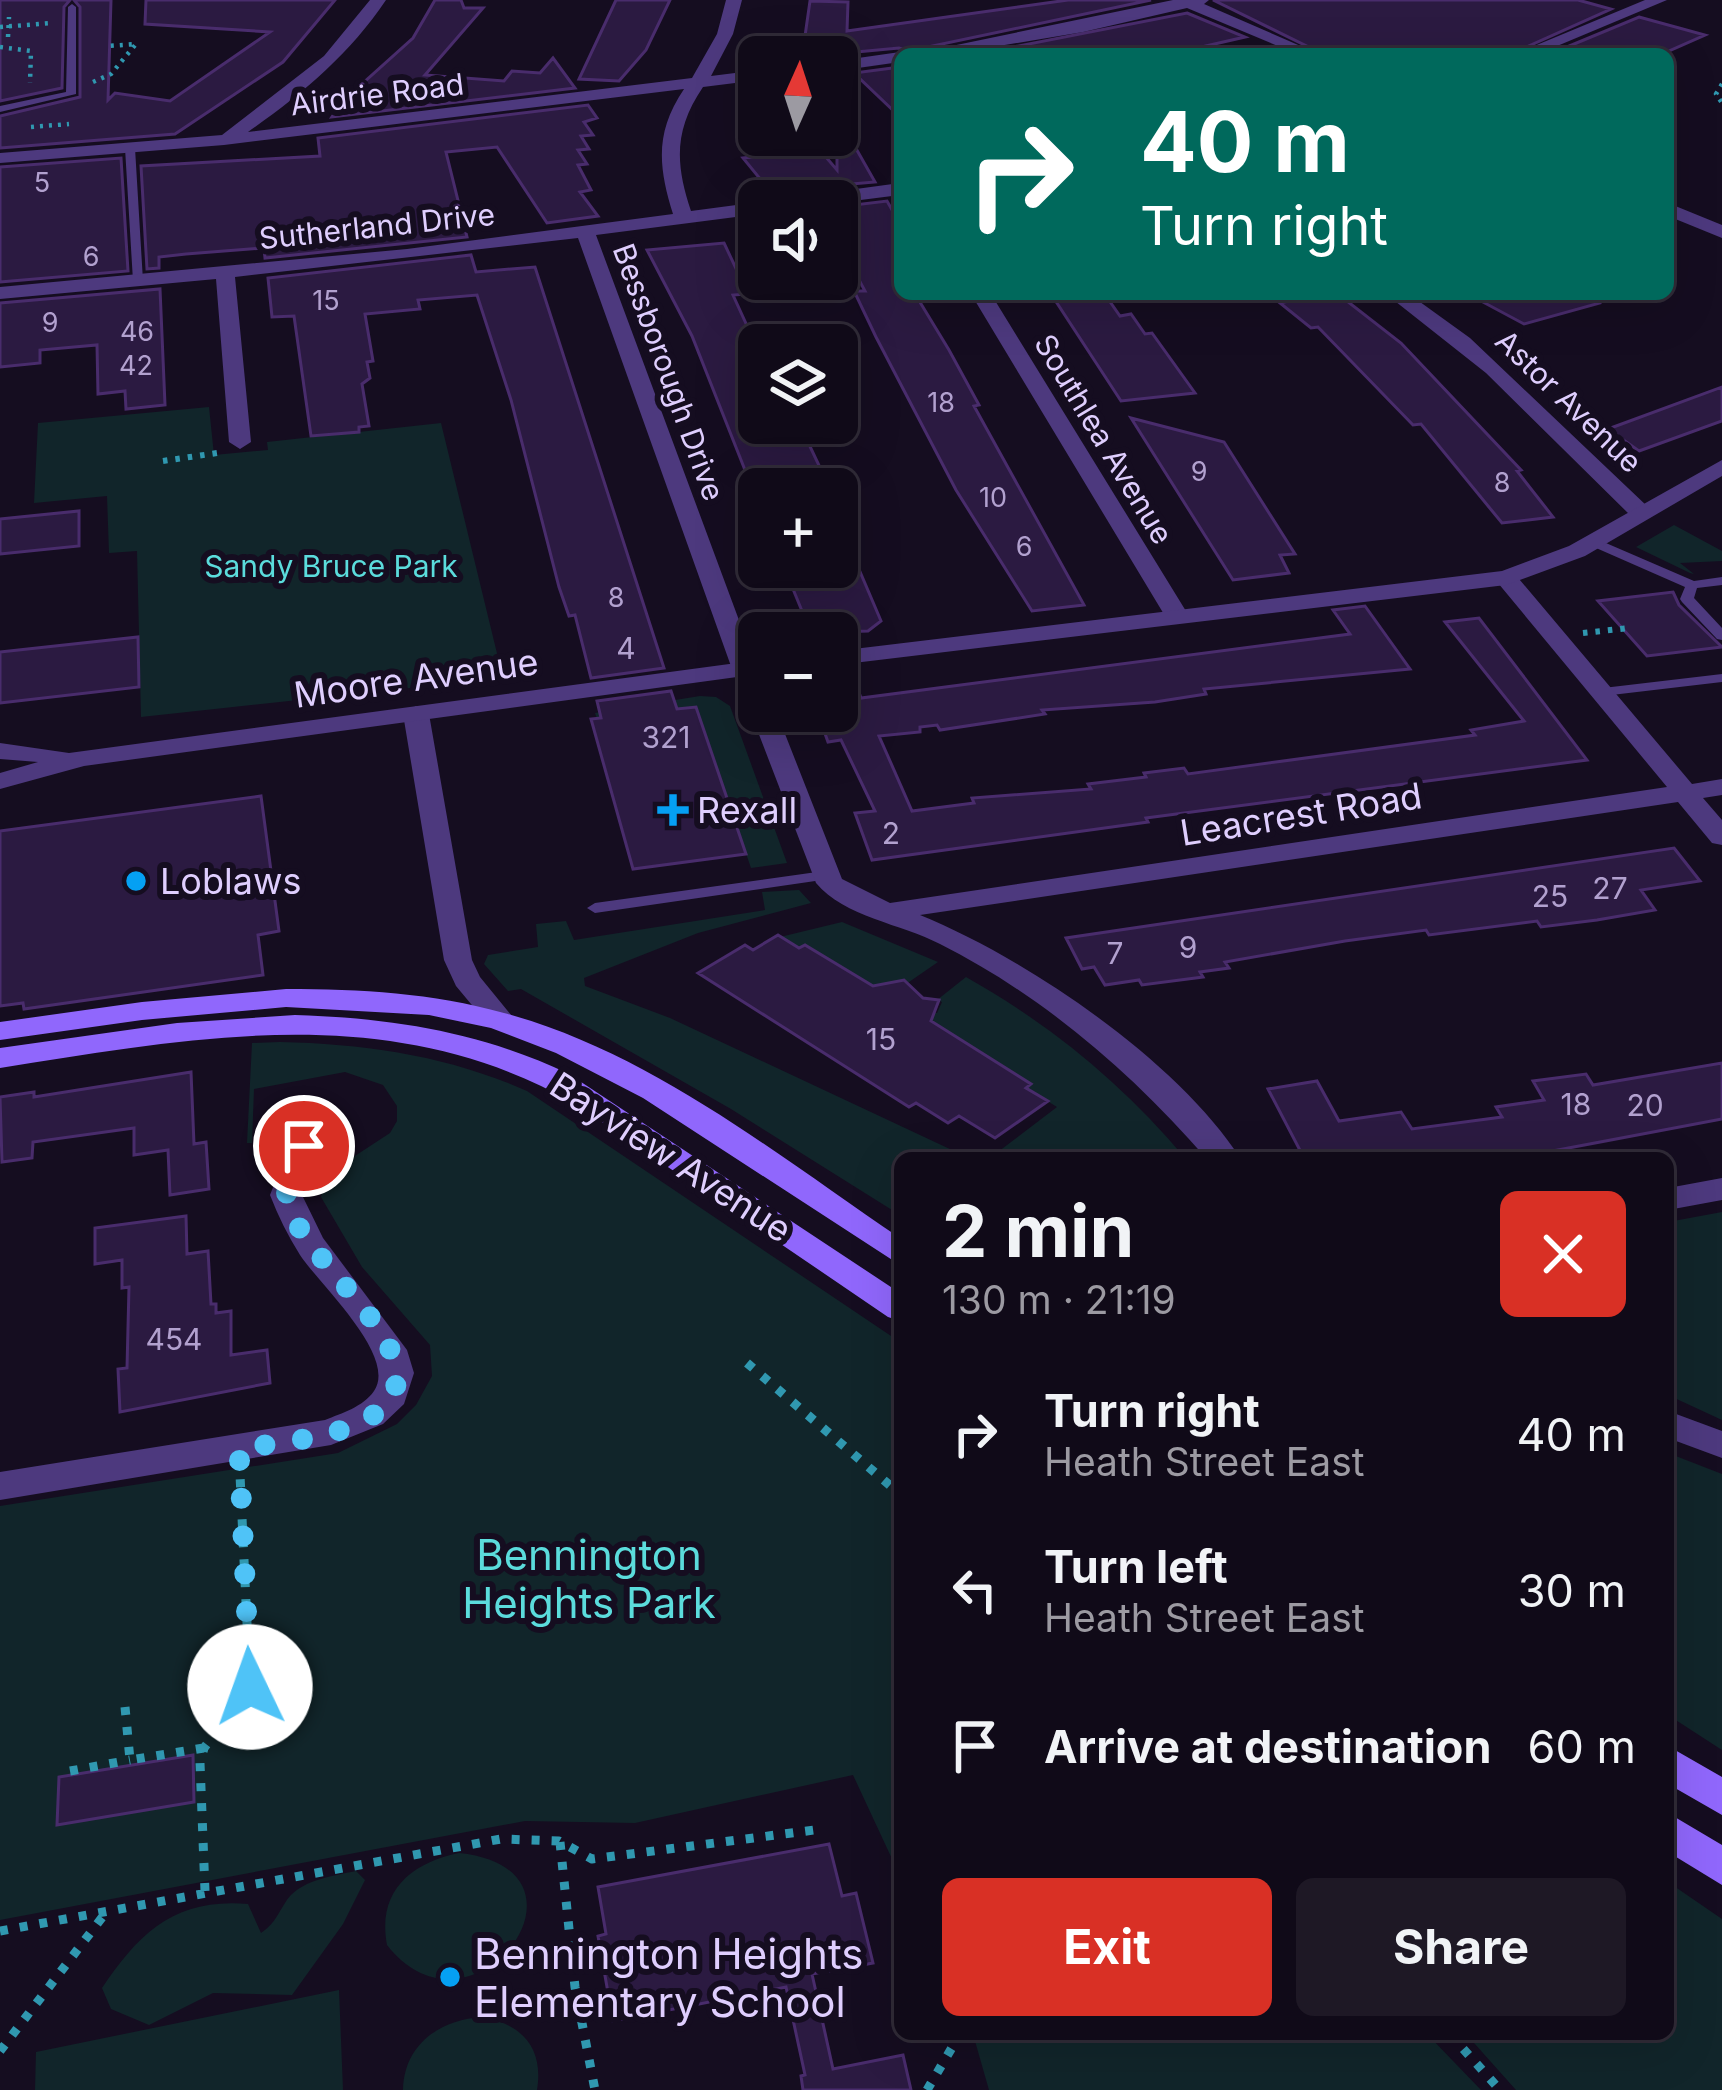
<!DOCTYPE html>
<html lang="en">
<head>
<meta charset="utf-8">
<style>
  :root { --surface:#100a18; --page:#1e1825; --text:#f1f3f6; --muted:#9c9aa2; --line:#302b37; --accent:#d93025 }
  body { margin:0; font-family:Inter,sans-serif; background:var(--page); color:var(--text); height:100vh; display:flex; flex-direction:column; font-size:45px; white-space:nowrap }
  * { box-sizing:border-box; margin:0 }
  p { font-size:39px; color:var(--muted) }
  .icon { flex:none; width:66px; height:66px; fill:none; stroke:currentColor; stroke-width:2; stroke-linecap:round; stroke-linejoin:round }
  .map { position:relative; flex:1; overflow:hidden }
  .drawer { position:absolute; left:894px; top:1152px; width:780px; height:888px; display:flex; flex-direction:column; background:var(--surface); border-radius:18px; box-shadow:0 12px 48px #0002,0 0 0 3px var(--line) }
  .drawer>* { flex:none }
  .guide { position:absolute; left:894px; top:48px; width:780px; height:252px; border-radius:18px; box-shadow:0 12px 48px #0002,0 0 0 3px var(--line); background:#00695c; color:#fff; overflow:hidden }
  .needle { width:78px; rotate:3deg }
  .controls { position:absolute; left:738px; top:36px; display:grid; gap:24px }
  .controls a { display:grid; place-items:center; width:120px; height:120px; border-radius:18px; background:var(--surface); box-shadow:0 12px 48px #0002,0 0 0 3px var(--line); font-size:60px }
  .pin { position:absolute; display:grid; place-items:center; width:102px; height:102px; color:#fff; margin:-51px; border:6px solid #fff; border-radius:50%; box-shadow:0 3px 12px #0007 }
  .me { position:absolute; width:132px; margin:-66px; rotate:357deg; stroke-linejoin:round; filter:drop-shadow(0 0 9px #0008) }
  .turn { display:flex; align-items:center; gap:42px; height:252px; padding:0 48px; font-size:54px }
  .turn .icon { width:156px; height:156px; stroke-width:2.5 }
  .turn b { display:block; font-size:84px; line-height:102px }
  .round { display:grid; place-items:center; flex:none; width:126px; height:126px; border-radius:18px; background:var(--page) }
  .headline { display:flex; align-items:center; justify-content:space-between; height:204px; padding:0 48px }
  h1 { font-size:72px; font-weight:700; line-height:90px }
  .primary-button { display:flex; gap:24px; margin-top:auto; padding:24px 48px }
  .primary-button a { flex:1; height:138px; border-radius:18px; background:var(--accent); color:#fff; font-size:48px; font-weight:700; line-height:138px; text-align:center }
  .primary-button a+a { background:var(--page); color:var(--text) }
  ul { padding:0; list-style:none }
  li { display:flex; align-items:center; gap:36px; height:156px; padding:0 48px }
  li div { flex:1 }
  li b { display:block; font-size:45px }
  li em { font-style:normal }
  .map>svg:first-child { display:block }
</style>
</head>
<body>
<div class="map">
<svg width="1722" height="2090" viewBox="0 0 1722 2090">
  <rect width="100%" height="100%" fill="#150d20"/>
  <!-- green -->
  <path fill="#11252a" d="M209,407L214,455L268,450L267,442L441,423L503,678L141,717L137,551L109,553L107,496L34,503L38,423Z
    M1674,525L1722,551V561L1680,563L1694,574L1690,573L1636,547Z
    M700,696L716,697L730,706L787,863L751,868L696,707L597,719L595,713Z
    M799,890L811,903L698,933L584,978L585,986L670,1018L969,1158H900V1215L731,1109L521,989L508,991L484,964L488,955L538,947L536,924L566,921L574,940L765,910L762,892Z
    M842,922L938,962L909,982L887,985L879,997L780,937Z
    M966,977C1051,1025 1123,1084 1185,1158H990L1057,1107L935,1032L942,1027L928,1020L932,1013H937L942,1002L937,1000Z
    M280,1042C367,1044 448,1056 527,1091L900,1342V1876L853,1775L635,1823L525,1821L0,1920V1506L338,1453L397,1424L416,1405L432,1376L430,1345L362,1267L321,1197L324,1181L335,1169L390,1133L397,1121V1106L383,1085L345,1072L254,1089L252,1143H247L252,1043Z
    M1722,1212V1420L1668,1395V1222Z
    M1668,1453L1722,1474V1750L1668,1715Z
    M459,1853C611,1869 472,2054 387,1945C377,1892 410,1863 459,1853Z
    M356,1871L365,1880L343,1924L292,1995L213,1993L149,2025L111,2009L102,1988C140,1932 175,1898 248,1904L261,1933C275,1923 276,1917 285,1903C298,1880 333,1876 356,1871Z
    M1668,1882L1722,1919V2090H1516L1466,2034H1668Z
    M339,1990L343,2090H35L36,2052Z
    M482,2017C522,2024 544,2048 537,2090H403C404,2044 440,2020 482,2017Z
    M973,2034H1427L1481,2090H989Z"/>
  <!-- building -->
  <path fill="#2b1a41" stroke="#492c6c" stroke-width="3" d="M0,0H70L64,7L62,88L0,101Z
    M74,0H111L108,100L115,93L170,101L270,32L145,24L146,0H335L283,62L175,134L0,148V116L80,97V7Z
    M435,0H461L464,8H483L425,75L504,81L512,71L540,73L553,58L575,88L332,117L342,102L413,38Z
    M616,0H670L646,50L619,81L579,79Z
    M1068,0H1151L909,51L899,48L802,57L810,1L848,2L847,31Z
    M1213,0H1578L1611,9L1511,54H1323Z
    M1187,13L1245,37L1171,54H978Z
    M1639,17L1705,35L1662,54H1550Z
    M900,67V117L854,73Z
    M588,105L597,118L584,122L593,135L581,136L589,149L578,150L587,164L578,165L591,190L580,192L598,216L547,223L497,147L446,152L467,237L265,258L264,248L186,254L159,257V268L147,269L141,166L320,156L318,138Z
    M837,115L875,182L770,191L743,158L752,157L742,146L749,145L748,135H807L837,170Z
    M121,158L128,271L0,282V167Z
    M887,201L900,224V294H915L949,350L979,405L974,406L1084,605L1032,611L956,490L876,337L854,291H865L837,239V207Z
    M724,243L748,294L733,295L759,352V423H799L823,474L818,475L824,489H759L758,503L692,336L647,250Z
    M471,255L476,272L535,267L664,668L591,678L575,615L569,616L559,587L511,400L477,295L418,300L420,309L365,314L373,361L367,362L370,378L362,384L369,426L359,427V432L311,436L294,316L272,317L268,278Z
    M160,289L165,405L126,409L125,391L98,394L97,345L40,350V363L0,367V303Z
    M1319,294H1338L1401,343L1521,470L1517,471L1553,517L1502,523L1421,424L1413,425L1318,327L1311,328L1280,303Z
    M1468,294H1599L1600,303L1524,324Z
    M1106,296L1120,316L1131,314L1145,334L1152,333L1195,393L1121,401L1055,300Z
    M1722,387V421L1639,451L1608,429Z
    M1131,418L1224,442L1295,554L1280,555L1289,573L1233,580Z
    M79,511V546L0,554V519Z
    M784,567H858L881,621L868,631L811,633Z
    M1673,592L1679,605L1722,647L1647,656L1598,601Z
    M1365,606L1410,669L1204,689L1206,694L1155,702L1042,710L1045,714L940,730L937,725L920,727V732L879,736L912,811L974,803L972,798L1091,789L1088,784L1146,777L1144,773L1184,768L1188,774L1475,735L1471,730L1524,721L1445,622L1479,618L1587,760L1146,818L1148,822L872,860L855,813L875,811L841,740L828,742L817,711H837V669L850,668L861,698L1350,634L1333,610Z
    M138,637L139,687L0,703V652Z
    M671,691L677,709L696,707L746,854L633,869L591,719L601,718L597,701Z
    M261,796L279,931L258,935L263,975L24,1009L23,1003L0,1006V831Z
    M1674,848L1700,881L1641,890L1655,910L1597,920L1541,927L1537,921L1429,935L1426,930L1345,941L1225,962L1229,968L1200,972L1203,977L1142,985L1139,980L1105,985L1094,967L1082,969L1066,938Z
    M778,935L799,948L805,945L873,986L904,980L923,998L939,1000L931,1021L1031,1084L1026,1088L1048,1101L995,1138L959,1116L948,1123L916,1103L909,1107L698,973L745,945L753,950Z
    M1722,1063V1119L1526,1156L1523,1151L1476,1158H1304L1268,1089L1317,1081L1339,1121L1401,1112L1412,1129L1502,1117L1496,1107L1544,1100L1533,1081L1586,1074L1593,1085Z
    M191,1072L194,1144L206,1142L209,1189L170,1195L168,1150L134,1155V1128L33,1142L32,1158L2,1162L0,1097L34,1092V1097Z
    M186,1216L187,1254L208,1251L211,1304H216V1313L231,1311V1355L267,1350L270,1383L120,1412L118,1369L127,1368L129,1287L122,1288V1260L95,1264V1228Z
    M193,1755L194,1802L57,1825L59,1777Z
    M829,1844L842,1896L856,1893L873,1963L812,1974L833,2069L903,2055L911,2090H803L801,2076L805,2075L786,1987L613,2021L598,1936L606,1934L598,1887Z"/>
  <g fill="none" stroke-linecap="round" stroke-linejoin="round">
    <!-- path-far2 -->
    <path stroke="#3098b0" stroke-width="4.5" stroke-dasharray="3 6" stroke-linecap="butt" d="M0,27L52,23
      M8,37L9,17
      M0,47L31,51L30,83
      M93,82L111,74L136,44L108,46
      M1722,84L1716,94L1722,103
      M31,127L69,124"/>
    <!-- path-far1 -->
    <path stroke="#3098b0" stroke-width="6" stroke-dasharray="4.5 8" stroke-linecap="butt" d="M163,461L217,453
      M1583,633L1629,628"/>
    <!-- path -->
    <path stroke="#3098b0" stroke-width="9" stroke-dasharray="8 12" stroke-linecap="butt" d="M747,1363L900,1494
      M125,1707L130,1760L204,1748
      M70,1771L130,1760
      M560,1842L575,1987L595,2090
      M205,1891L200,1763L204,1748L250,1687L240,1475
      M0,1931L501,1839L559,1841L592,1859L822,1829
      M1450,2034L1500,2090
      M0,2051L107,1911
      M927,2090L960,2034"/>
    <!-- service -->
    <path fill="#4d397e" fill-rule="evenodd" d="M72,4L76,7V94L0,112V106L66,92L68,7Z
      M130,145L135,148L143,281L138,284L133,281L125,148Z
      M1592,537L1694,581L1722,577V585L1697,588L1694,598L1722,628V640L1717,639L1682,602L1680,599L1685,587L1587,544L1586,541Z
      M1722,674V682L1603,696L1596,692L1603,688Z
      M824,871L832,876L829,879L595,913L587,908L595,903Z"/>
    <!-- minor -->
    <path fill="#4d397e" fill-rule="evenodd" d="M370,0H386C349,55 302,94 248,132L692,78L717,34L726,0H742L733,34L711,76L759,70V80L703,87C674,130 675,163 691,211L759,202V214L596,235L759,674V711H776L842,879L890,903L1667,787L1498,583V573H1514L1692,784L1722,779V795L1703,798L1722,820V845L1712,843L1678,802L920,915C1026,958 1178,1061 1240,1158H1206C1131,1072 1043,996 940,944C902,924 844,917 816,883L750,711L754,706L732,669L578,238L235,277L251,442L240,449L229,442L216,279L0,299V287L407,249L673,214C658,166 655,132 684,89L224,145L0,163V153L222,135L324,56Z
      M1173,0H1209L1204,4L1319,54H1297L1187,8L1083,32L951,54H913Z
      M1645,0H1667L1538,54H1515Z
      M900,52L906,54H900V62L837,71V61Z
      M900,183V195L837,203L803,201L812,195Z
      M1668,203L1722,225V238L1668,216Z
      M971,294H991L1189,616L1186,621H1168L1165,616Z
      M1386,294H1409L1470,338L1648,507V517H1632L1486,373Z
      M416,706L429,714L472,960L480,977L516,1021L511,1028H491L456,986L444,960L403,714Z
      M316,1109L332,1119L302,1195L323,1238L407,1350L414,1373L404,1404L383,1424L331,1445L0,1500V1472L325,1420C342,1413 363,1407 374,1391C398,1356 319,1284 300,1255C288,1236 278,1216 270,1195L300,1119Z
      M1722,1178V1200L1668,1210V1188Z
      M1668,1411L1722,1431V1458L1668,1438Z"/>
    <!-- tertiary -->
    <path fill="#4d397e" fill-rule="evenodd" d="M1722,460V476L1585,556L1506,585L837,665V651L1502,571L1569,546Z
      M759,660V674L84,766L0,789V773L38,762L0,759V743L69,753Z"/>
    <!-- secondary -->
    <path fill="#9067fc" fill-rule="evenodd" d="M286,989C361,989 432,993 504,1013C650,1052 777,1155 900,1238V1265L643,1098L556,1053L491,1028L429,1015L286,1007L142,1020L0,1040V1022L142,1002Z
      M295,1015C392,1018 481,1032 569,1074L900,1293V1321L888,1317L574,1103C390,999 198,1037 0,1068V1048L177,1023Z
      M1668,1746L1722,1777V1815L1668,1784Z
      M1668,1813L1722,1845V1885L1668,1852Z"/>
  </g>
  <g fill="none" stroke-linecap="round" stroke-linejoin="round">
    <!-- route -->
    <path stroke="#4fc3f7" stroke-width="21" stroke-dasharray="0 37.8" d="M250,1687L239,1449C277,1442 321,1440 357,1424C474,1371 297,1265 287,1198C284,1181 297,1161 304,1146"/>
  </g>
  <!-- markers -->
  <g fill="#05a0f3" stroke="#150d20" stroke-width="4.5">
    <path d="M667 792h12v12h12v12h-12v12h-12v-12h-12v-12h12z"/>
    <circle cx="136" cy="881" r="12"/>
    <circle cx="450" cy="1977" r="12"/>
  </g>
  <g text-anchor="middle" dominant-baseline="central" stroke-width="12" stroke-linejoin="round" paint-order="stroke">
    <!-- far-number labels -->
    <g font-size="27" fill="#b2a1cf">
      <text x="42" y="182">5</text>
      <text x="91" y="256">6</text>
      <text x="326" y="300">15</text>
      <text x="50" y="322">9</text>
      <text x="137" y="331">46</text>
      <text x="136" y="365">42</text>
      <text x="941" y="402">18</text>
      <text x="1199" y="471">9</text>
      <text x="1502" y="482">8</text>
      <text x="993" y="497">10</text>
      <text x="1024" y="546">6</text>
      <text x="616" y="597">8</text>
    </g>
    <!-- far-street labels -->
    <g font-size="30" fill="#dfcefe" stroke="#150d20">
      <text transform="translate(377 94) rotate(-7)">Airdrie Road</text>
      <text transform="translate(377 226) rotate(-6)">Sutherland Drive</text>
      <text transform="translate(669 372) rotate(70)">Bessborough Drive</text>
      <text transform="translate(1569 401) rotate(44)">Astor Avenue</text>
      <text transform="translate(1104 439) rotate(59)">Southlea Avenue</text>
    </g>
    <!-- far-park labels -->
    <g font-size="30" fill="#5bdcdc" stroke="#150d20">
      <text x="331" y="566">Sandy Bruce Park</text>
    </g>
    <!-- number labels -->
    <g font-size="30" fill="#b2a1cf">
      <text x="626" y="648">4</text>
      <text x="666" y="737">321</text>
      <text x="891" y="833">2</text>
      <text x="1610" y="888">27</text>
      <text x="1550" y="896">25</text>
      <text x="1188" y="947">9</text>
      <text x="1115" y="953">7</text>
      <text x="881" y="1039">15</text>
      <text x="1576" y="1104">18</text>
      <text x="1645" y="1105">20</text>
      <text x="174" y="1339">454</text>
    </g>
    <!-- street labels -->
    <g font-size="36" fill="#dfcefe" stroke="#150d20">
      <text transform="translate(416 678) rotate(-8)">Moore Avenue</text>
      <text transform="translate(1301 814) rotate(-9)">Leacrest Road</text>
      <text transform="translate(671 1157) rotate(33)">Bayview Avenue</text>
    </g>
    <!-- poi labels -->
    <g font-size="36" fill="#dfcefe" stroke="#150d20" text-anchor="start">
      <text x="697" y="810">Rexall</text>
      <text x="160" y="881">Loblaws</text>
    </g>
    <!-- near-park labels -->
    <g font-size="42" fill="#5bdcdc" stroke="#150d20">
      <text x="589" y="1554">Bennington<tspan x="589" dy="48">Heights Park</tspan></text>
    </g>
    <!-- near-poi labels -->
    <g font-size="42" fill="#dfcefe" stroke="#150d20" text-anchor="start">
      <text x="474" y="1953">Bennington Heights<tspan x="474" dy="48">Elementary School</tspan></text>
    </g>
  </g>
</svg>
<div class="controls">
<a><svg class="needle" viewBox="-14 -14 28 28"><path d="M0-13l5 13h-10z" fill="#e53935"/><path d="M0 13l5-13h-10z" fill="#9c9aa2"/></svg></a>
<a><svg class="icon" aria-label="sound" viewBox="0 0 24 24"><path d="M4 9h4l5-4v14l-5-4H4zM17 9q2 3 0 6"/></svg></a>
<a><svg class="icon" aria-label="layers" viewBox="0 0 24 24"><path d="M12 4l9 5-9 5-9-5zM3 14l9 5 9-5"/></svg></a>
<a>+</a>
<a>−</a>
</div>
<div class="pin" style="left:304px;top:1146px;background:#d93025"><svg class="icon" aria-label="arrive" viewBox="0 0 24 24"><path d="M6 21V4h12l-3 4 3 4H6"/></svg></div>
<svg class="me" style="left:250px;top:1687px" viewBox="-20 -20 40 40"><circle r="19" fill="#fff"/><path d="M0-13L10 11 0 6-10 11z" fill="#4fc3f7"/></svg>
<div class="guide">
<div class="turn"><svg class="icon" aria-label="right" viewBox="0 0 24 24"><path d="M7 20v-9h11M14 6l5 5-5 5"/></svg><div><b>40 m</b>Turn right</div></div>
</div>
<section class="drawer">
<div class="headline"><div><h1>2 min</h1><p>130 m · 21:19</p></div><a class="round" style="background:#d93025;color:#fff"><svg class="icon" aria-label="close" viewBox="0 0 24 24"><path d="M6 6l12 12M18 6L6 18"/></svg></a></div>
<ul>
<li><svg class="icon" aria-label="right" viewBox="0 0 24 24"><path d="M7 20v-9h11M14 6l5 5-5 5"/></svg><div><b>Turn right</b><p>Heath Street East</p></div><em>40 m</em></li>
<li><svg class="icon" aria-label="left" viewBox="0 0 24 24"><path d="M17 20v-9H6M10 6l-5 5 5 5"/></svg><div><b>Turn left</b><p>Heath Street East</p></div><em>30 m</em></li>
<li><svg class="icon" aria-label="arrive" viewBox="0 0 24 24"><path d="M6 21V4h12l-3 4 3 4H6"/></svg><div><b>Arrive at destination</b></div><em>60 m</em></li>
</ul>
<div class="primary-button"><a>Exit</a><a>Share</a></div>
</section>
</div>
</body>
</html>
